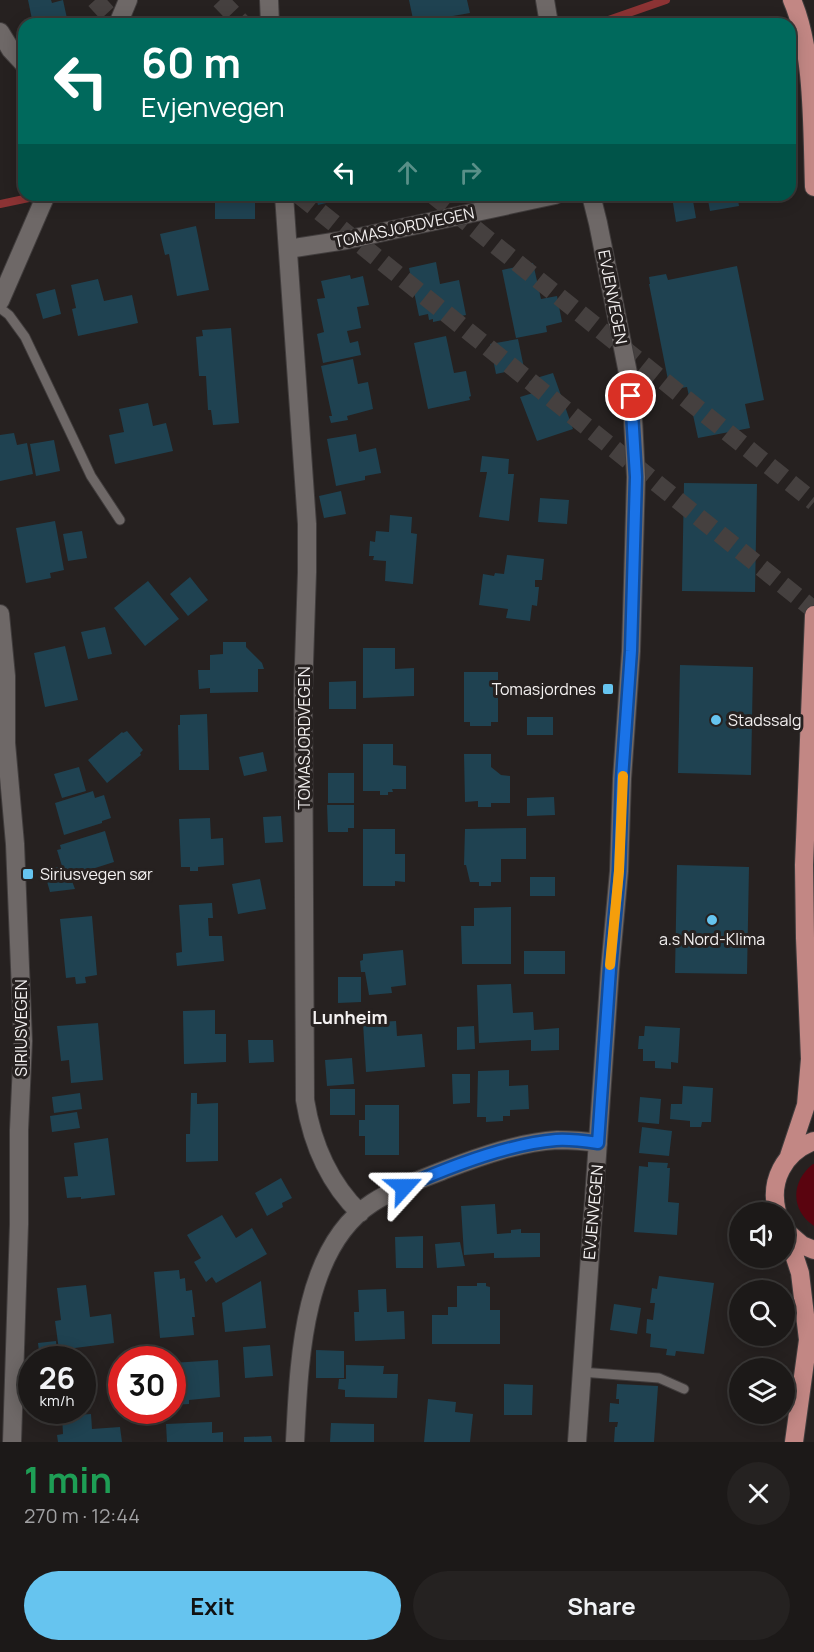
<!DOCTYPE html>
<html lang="en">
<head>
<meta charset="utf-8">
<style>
  :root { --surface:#1c1918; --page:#252221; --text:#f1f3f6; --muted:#a0a0a2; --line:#3a3837; --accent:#66c4ef }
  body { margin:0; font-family:Manrope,sans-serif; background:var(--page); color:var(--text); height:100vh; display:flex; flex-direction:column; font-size:22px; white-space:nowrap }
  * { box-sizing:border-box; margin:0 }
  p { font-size:20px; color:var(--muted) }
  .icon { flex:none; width:33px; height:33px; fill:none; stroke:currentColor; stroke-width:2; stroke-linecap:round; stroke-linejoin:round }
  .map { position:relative; height:1442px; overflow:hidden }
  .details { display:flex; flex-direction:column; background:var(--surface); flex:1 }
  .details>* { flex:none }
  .top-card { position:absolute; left:18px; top:18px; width:778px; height:183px; border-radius:18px; box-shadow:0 3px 15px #0003,0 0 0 2px var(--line); background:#00695c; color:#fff; overflow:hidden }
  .fabs { position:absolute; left:729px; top:1202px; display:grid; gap:12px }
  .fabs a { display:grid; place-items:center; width:66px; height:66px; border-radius:50%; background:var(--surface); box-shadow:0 3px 15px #0003,0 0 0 2px var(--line); font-size:30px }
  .speed { position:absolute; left:18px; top:1346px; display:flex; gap:12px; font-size:30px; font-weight:700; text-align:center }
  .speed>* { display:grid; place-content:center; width:78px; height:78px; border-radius:50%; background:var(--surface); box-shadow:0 3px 15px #0003,0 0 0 2px var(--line); line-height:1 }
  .speed small { font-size:15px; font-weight:400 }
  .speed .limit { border:9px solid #d22; background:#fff; color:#111 }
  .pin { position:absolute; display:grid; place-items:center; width:51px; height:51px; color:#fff; margin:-26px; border:3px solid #fff; border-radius:50%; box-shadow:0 2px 6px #0007 }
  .me { position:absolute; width:66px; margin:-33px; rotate:66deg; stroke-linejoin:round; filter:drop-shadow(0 0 4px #0008) }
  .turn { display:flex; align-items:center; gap:21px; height:126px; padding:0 24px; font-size:27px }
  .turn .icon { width:78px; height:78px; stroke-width:2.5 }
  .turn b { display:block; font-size:42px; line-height:51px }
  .lanes { display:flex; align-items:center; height:57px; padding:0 24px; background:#0003; justify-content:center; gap:30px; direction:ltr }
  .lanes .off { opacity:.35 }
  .round { display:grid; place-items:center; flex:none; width:63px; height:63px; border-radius:32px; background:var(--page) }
  .overview { display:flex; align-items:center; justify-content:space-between; height:102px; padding:0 24px }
  h1 { font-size:36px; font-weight:700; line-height:45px; color:#1e9e55 }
  .primary-button { display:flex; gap:12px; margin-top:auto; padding:12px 24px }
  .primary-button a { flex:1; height:69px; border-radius:36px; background:var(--accent); color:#111; font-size:24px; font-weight:700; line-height:69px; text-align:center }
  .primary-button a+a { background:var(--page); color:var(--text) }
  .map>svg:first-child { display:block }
</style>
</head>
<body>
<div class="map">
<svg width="814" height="1442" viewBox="0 0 814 1442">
  <rect width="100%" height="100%" fill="#262120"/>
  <!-- green -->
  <path fill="#5a040f" d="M813,1164H814V1226C790,1210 791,1181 813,1164Z"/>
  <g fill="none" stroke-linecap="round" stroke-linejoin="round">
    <!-- stream -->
    <path stroke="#8c3334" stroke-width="8" d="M597,24L666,0
      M0,204L43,195"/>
  </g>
  <!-- building -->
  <path fill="#1f4251" d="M28,0H51L52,3L63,0L68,23L33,24Z
    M409,0H467L470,13L447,17L448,21L434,24H414Z
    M215,195H255V219H215Z
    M315,195H347V198L318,205Z
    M407,195H425L426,198L409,202Z
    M692,195L696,218L676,222L672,197Z
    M707,195H737L739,206L710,211Z
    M196,226L209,290L177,296L169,254L165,255L160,234Z
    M436,262L440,284L459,280L466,315L433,322V319L429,320L428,314L419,316L409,268Z
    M533,263L541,299L557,296L562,322L546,326L547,332L516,338L502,270Z
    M737,266L764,400L745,404L750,428L698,438L687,387L670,390L649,284H650L649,277L666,274L668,280Z
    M350,275L351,279L363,276L369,305L357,307L361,328L347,331L350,343L358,341L361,355L323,363L317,334L324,332L317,299L325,298L321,281Z
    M98,279L104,301L132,295L138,323L78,336L72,309L76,308L71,285Z
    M55,289L61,314L43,319L36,294Z
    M231,328L239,423L213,425L211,410H208L206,376H199L196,337L203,336L202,330Z
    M446,336L454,373L466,371L471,396L469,397L470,400L428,409L414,343Z
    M518,339L524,368L496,374L490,344Z
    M353,359L358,384L368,382L373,409L347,416L348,420L331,423L329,416H332L321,366Z
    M553,373L573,429L537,441L520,397L533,393L529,382L533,379Z
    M148,403L153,426L166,423L173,451L115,464L109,435L124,432L119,409Z
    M14,433L17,445L27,443L33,474L0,481V435Z
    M356,434L359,452L376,448L381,473L365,476V480L336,486L327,439Z
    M54,440L60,471L36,476L30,444Z
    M482,456L509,459L508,474H514L509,521L479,517L487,472H480Z
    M684,483L757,484L755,592L682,591Z
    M341,491L346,514L324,518L319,496Z
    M540,498L569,500L567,524L538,522Z
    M390,515L412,517L411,533L417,534L413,584L385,581L386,561L373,560L374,556H369L370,541L375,542L376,531L389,532Z
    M55,521L64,570L50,573L51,578L26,583L16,528Z
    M82,531L87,558L68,561L63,534Z
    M507,555L544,559L542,580H535V587H539L537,606L532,605L530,621L506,618L508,609L479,605L483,574L494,576L495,573L504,574Z
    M190,577L208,600L188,616L170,594Z
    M148,581L179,619L145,646L114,608Z
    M105,627L112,654L88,659L81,632Z
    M223,642H246V647L262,663L264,669H258V692L210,693V688L199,689L198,670H210V655L223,654Z
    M65,646L78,700L45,707L34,653Z
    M363,648H395V669L414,668V696L363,698Z
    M680,665L753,667L751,775L678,773Z
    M464,672H498V685H505V692H498V722H491V726H470V722H464Z
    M356,681V709H329V682Z
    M207,714L209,770H179L178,725H180V715Z
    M527,717H553V735H527Z
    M127,731L143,750L140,753L141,755L107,783L88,760L122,732L123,733Z
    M363,744H393V765L406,766V789H392L393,792H388V795H380V791H363Z
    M263,752L267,771L244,776L239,757Z
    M464,754H491V767L501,775L510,776V803H491V807H478V801L465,802Z
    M79,767L86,791L62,798L54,774Z
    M328,773H354V803H328Z
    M93,791L95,798L104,795L111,818L102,821V823L64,835L55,803Z
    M554,797L555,815L527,816V798Z
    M327,805H354V828H348V832H328Z
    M281,816L283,842L265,843L263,817Z
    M210,818L211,839L223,838L224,865L198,867V871H190V867H181L179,819Z
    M526,828V859H501V882H491V886H479V882H470L466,865H464L465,829Z
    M363,829H395V854H405V882L395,881V886H363Z
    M105,831L114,862L70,876L75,889L50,892L44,871L62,866L57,850L61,849L60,845Z
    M677,865L749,867L747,974L675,973Z
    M530,877H555V896H530Z
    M260,879L266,909L238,914L232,884Z
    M212,903L213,918H208L209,936H222L224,961L177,966L176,953L182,952L179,905Z
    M511,907V964H462L461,926H474V908Z
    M92,916L97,975L85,977L86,983L76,984L75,977L66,978L60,919Z
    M403,950L406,985L391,987L392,993L369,995L365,972H361L360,961L363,960V954Z
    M524,951H565V974H524Z
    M338,977H361V1002L338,1003Z
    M511,984L513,1013L533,1012L534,1030L559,1028V1050L531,1051V1040L479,1043L477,985Z
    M215,1010V1034H226V1062L184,1064L183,1011Z
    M396,1021L397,1036L422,1034L425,1067L366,1072L363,1023Z
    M98,1023L103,1080L71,1083L69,1060L61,1061L57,1026Z
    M474,1026L475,1049L457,1050V1027Z
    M645,1026L680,1028L678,1063L671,1062V1069L655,1068V1061H643V1049H638L639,1036H644Z
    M248,1040H273L274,1062L249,1063Z
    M352,1058L354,1084L327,1086L325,1060Z
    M509,1070V1086L528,1085L529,1109L510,1110V1116H503V1121L486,1122V1117H477L478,1071Z
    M452,1074H470V1103L453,1104Z
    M683,1086L713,1088L711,1122H702L701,1127H690V1121L670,1119L671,1104H682Z
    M330,1089H355V1115H330Z
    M80,1093L82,1109L54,1113L52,1097Z
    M191,1093H197V1104L218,1103V1161L186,1162V1134H190Z
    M640,1097L661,1099L659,1124L638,1122Z
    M365,1105H399V1155H365V1136H359V1120H365Z
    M77,1112L80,1128L52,1132L50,1116Z
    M642,1127L672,1131L669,1156L639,1153Z
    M108,1138L115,1195L81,1199V1197L67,1198L64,1177L78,1176L74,1143Z
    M648,1162L668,1163L667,1168H670L668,1202L679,1203L677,1235L634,1232L639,1166L648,1167Z
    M281,1178L292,1198L282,1203L283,1207L267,1216L255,1193Z
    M495,1204L497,1234L511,1233V1230L521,1229V1233H540V1257L494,1258V1253L464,1255L461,1206Z
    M222,1215L236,1238L252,1228L267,1254L216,1283L212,1277L206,1282L194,1262L201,1258L187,1235Z
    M423,1236V1268H396L395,1237Z
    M460,1242L465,1266L437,1268L435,1244Z
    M179,1270L180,1279L185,1278L186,1291L192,1290L195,1317H192L194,1335L160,1338L154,1272Z
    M659,1276L714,1283L704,1354L676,1351L675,1356L666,1355L667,1349L650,1347L651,1334L646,1333L647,1319L653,1320L655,1303H650L652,1288L657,1289Z
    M261,1281L266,1328L225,1332L222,1303Z
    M477,1283H486V1286L490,1287V1310H500V1344H432V1315H448V1307H457V1286H477Z
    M86,1285L90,1317L111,1314L114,1343L59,1350L55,1321L61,1320L57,1288Z
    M386,1289L387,1312L404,1311L405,1339L355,1341L354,1312H359L358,1290Z
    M614,1304L641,1308L637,1334L610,1330Z
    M56,1341L57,1353L64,1352V1359H40L38,1343Z
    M270,1345L273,1376L245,1378L243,1347Z
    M316,1350L344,1351V1378H316Z
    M218,1360L220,1397L189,1400V1404L172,1405V1363Z
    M346,1365L384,1366L383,1374H398L397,1398L345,1397V1390L338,1389L339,1379H346Z
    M504,1384L533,1385L532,1415H504Z
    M617,1384L658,1386L654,1442H614L615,1427H617L618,1422H609L610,1403L619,1404V1399H616Z
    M428,1399L456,1402L455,1412L473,1414L470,1442H424Z
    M91,1414L92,1429L120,1427L122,1442H58L57,1435L63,1434L62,1416Z
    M212,1422V1433L223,1432V1442H167L166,1424Z
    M331,1423L374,1424V1442H330Z
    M271,1436L272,1442H244V1437Z"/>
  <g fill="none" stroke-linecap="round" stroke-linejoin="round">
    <!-- highway-tunnel -->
    <path stroke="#45403f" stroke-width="18" stroke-dasharray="18 9" stroke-linecap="butt" d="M95,0L117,24
      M220,0L243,24
      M299,195L814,610
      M433,195L814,502"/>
    <!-- lane casing -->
    <g stroke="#413d3d" stroke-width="11">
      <path id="lane" d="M0,308L9,315L25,337L91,476L120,520
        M581,1372L659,1378L684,1389"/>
    </g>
    <!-- street casing -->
    <g stroke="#413d3d" stroke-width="20">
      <path id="street" d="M269,0L270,24
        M118,24L128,0
        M0,32L11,50L24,64
        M284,195L307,524V572L303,694L305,1100C312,1143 328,1182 360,1213
        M288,249L346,240L555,195
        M0,301L46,195
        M0,614L6,676V743L15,844L23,1041L19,1130V1224L12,1442
        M295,1442C299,1367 301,1249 372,1203C395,1188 422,1179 447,1169C481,1156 521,1142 557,1140C571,1140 585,1141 598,1143"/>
    </g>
    <!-- secondary casing -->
    <g stroke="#413d3d" stroke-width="20">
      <path id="secondary" d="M545,0L549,24
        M577,1442L610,969L619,871L622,779L631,651L636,477L633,419L628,373L598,223L591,195"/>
    </g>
    <!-- primary casing -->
    <g stroke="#413d3d" stroke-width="20">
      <path id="primary" d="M792,0C814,50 812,131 814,187
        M789,1156L806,1105L810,1059L805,938L804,865L814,615
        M777,1212C769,1181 784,1152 814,1141
        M786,1230L800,1273L808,1340L794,1442
        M787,1232L802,1245L814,1250"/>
    </g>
    <!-- lane -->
    <use href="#lane" stroke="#6e6867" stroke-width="9"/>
    <!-- street -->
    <use href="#street" stroke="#6e6867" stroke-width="18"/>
    <!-- secondary -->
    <use href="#secondary" stroke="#6e6867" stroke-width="18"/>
    <!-- primary -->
    <use href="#primary" stroke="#c28784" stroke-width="18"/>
  </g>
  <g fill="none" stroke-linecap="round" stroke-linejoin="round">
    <!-- route casing -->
    <g stroke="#114b97" stroke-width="15">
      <path id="route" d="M404,1187C449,1167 507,1144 556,1140C570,1139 584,1141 598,1143L610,969L619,871L622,779L631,651L636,477L631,396"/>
    </g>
    <!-- route -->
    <use href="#route" stroke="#1a73e8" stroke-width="10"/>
    <!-- slow -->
    <path stroke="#f59e0b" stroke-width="10" d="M610,965L619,871L623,776"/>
  </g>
  <!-- markers -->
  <g fill="#66c4ef" stroke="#262120" stroke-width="2">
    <rect x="602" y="683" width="12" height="12" rx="3"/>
    <circle cx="716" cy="720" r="6"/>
    <rect x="22" y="868" width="12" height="12" rx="3"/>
    <circle cx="712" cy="920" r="6"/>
  </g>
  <g text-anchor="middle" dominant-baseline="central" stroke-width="6" stroke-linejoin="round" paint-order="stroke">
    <!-- street labels -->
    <g font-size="16" fill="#f4f1f1" stroke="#262120">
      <text transform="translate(404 227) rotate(-12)">TOMASJORDVEGEN</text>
      <text transform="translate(613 297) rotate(79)">EVJENVEGEN</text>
      <text transform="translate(304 738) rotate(-90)">TOMASJORDVEGEN</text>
      <text transform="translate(21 1028) rotate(-90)">SIRIUSVEGEN</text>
      <text transform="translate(593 1212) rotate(-85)">EVJENVEGEN</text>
    </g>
    <!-- poi labels -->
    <g font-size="16" fill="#f4f1f1" stroke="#262120" text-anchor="start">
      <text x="596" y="689" text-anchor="end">Tomasjordnes</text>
      <text x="728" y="720">Stadssalg</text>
      <text x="40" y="874">Siriusvegen sør</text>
      <text x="712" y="939" text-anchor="middle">a.s Nord-Klima</text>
    </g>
    <!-- neighbourhood labels -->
    <g font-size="18" font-weight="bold" fill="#f4f1f1" stroke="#262120">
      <text x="350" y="1017">Lunheim</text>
    </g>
  </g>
</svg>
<div class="fabs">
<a><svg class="icon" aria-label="sound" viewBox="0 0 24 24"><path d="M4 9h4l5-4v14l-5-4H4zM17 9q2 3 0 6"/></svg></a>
<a><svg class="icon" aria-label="search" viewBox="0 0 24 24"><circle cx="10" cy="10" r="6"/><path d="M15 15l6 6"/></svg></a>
<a><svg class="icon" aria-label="layers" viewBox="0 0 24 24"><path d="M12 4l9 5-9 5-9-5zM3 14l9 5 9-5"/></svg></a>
</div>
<div class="speed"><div>26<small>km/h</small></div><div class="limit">30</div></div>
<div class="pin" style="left:631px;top:396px;background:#d93025"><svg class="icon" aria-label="arrive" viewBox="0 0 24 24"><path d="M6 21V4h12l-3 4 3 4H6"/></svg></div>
<svg class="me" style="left:404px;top:1187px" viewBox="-20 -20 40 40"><path d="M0-17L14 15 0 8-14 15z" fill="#1a73e8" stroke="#fff" stroke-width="4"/></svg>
<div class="top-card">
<div class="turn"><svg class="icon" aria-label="left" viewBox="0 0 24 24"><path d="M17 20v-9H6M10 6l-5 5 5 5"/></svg><div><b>60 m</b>Evjenvegen</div></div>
<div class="lanes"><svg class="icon" aria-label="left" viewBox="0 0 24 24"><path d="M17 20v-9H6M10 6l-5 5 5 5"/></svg><svg class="icon off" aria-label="ahead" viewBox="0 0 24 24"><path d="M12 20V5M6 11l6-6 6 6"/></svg><svg class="icon off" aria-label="right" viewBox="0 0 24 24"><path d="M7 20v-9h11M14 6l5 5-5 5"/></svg></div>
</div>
</div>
<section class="details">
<div class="overview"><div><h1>1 min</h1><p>270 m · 12:44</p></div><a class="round"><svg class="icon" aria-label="close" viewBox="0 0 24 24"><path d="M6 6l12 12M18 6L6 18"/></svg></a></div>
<div class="primary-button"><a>Exit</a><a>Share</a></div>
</section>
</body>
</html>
